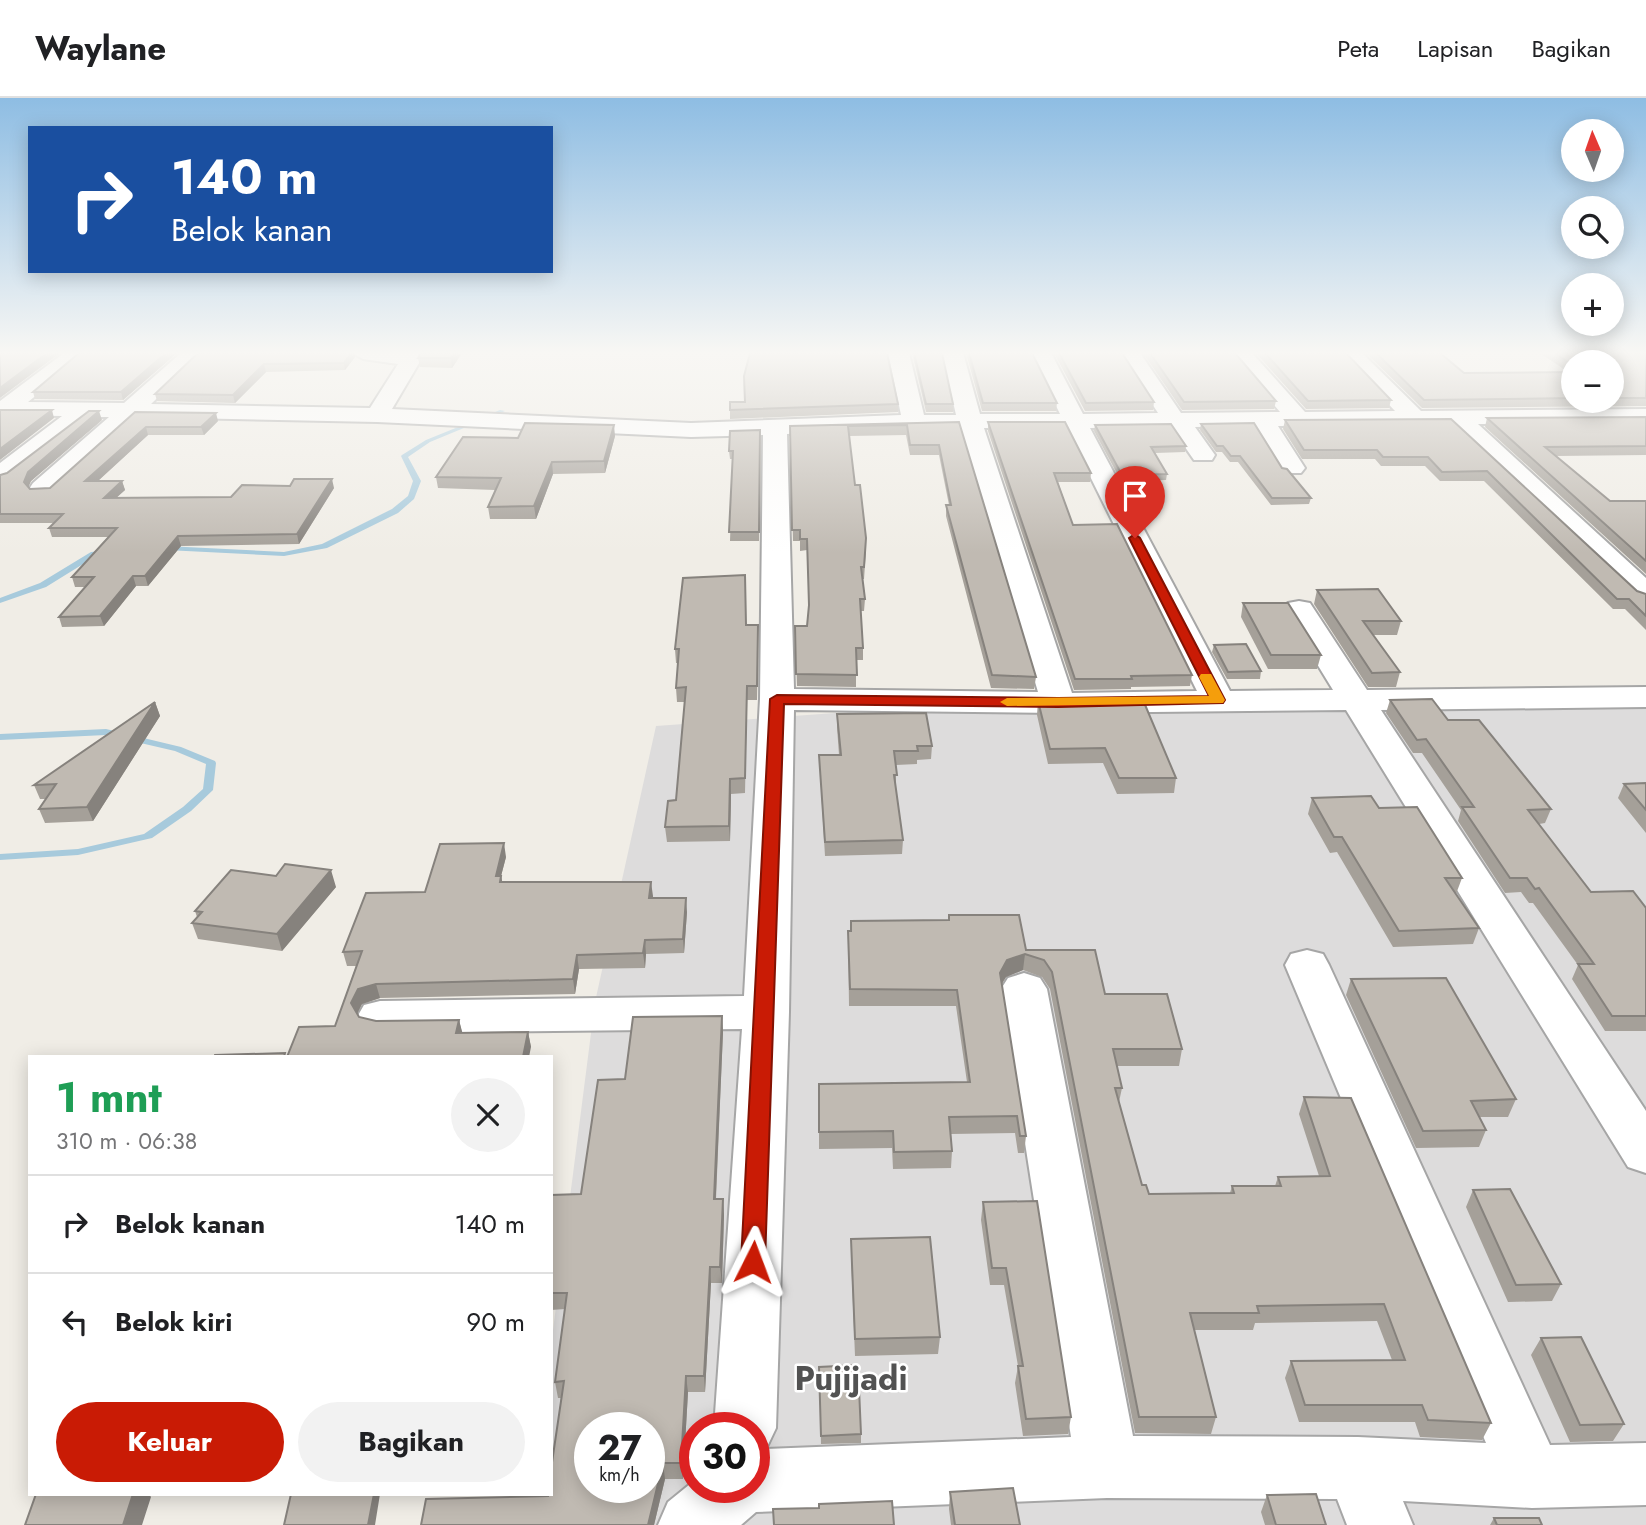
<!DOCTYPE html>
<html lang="id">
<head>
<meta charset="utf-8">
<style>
  :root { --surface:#fff; --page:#f2f2f2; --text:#202124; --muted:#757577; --line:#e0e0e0; --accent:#c91b05 }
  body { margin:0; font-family:Jost,sans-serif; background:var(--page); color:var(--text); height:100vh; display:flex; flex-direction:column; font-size:26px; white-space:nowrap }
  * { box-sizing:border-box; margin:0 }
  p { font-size:23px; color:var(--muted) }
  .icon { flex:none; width:38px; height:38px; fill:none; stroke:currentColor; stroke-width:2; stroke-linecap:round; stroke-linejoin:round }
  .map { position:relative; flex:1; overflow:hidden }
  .side { position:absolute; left:28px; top:957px; width:525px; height:441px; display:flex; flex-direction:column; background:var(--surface); border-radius:0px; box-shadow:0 4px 18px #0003 }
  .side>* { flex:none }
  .guide { position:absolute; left:28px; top:28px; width:525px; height:147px; border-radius:0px; box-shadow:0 4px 18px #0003; background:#1a4fa0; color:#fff; overflow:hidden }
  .needle { width:46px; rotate:358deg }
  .fabs { position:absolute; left:1561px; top:21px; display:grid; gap:14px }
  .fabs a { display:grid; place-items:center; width:63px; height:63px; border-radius:50%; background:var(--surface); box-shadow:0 4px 18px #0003; font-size:35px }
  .speed { position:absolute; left:574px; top:1314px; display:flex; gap:14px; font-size:35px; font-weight:700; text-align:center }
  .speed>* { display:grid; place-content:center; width:91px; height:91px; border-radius:50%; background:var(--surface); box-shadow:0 4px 18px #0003; line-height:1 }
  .speed small { font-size:18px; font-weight:400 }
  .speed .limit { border:10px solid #d22; background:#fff; color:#111 }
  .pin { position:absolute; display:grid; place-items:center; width:60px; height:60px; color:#fff; margin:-72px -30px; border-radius:50% 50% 50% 0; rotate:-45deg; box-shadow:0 0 7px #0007 }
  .pin .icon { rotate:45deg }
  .me { position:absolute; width:77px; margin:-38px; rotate:3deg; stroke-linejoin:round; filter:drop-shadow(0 0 5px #0008) }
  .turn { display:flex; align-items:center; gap:24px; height:147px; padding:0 28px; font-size:32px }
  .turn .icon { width:91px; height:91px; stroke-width:2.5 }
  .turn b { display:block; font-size:49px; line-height:60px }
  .round { display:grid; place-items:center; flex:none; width:74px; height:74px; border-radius:37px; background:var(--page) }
  .overview { display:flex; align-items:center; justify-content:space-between; height:119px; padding:0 28px }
  h1 { font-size:42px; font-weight:700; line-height:52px; color:#1e9e55 }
  .cta { display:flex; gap:14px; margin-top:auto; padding:14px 28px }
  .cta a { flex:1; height:80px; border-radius:42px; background:var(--accent); color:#fff; font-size:28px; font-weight:700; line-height:80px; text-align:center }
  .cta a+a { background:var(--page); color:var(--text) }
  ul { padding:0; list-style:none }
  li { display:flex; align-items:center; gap:21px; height:98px; padding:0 28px; border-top:2px solid var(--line) }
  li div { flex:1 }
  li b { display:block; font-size:26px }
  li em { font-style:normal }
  header { display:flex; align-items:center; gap:42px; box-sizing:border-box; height:98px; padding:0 35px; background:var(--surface); border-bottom:2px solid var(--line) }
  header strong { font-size:33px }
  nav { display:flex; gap:38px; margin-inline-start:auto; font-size:24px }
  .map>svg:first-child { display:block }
</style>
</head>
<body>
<header>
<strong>Waylane</strong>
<nav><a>Peta</a><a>Lapisan</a><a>Bagikan</a></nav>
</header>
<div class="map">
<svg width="1646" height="1427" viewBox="0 0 1646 1427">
  <rect width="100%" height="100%" fill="#f0ede6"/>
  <!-- residential -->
  <path fill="#dddcdc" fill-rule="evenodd" d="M1646,594V1427H530L534,1397L551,1396V1248L595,904L656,628L849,614ZM590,1330H649V1390H590ZM695,1330H754V1390H695Z"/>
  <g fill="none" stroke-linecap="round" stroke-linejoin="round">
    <!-- stream -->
    <path fill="#a7cadc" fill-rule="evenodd" d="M500,312L505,313L430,344L408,359L421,383L414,401L398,415L327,450L284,458L166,452L162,450L166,448L284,454L322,446L392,411L408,398L413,383L401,358L402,357L426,342Z
      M102,453H105V457L96,458L46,489L0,505V500L40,485L91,454Z
      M106,631L181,649L215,663L216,665L213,692L191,713L152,740L78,757L0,762V756L78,751L144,736L183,709L203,691L206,666L175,653L106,637L0,642V636Z"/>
    <!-- minor casing -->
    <g stroke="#a6a6a6" stroke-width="4">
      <path id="minor" d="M64,255H88L28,304L124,305L181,255H204L151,306L370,310L398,266L363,261L353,255H425L392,311L691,325L901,317L888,255H909L924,317H956L942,255H963L980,316H1060L1030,255H1051L1083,316L1158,315L1119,255H1140L1181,315L1280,314L1230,255H1252L1305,314L1395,313L1340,255H1362L1421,313L1646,311V325L1478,326L1646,480V505L1635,502L1450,327L1278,328L1305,370L1301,375H1283L1254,328L1195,329L1215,357L1212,362H1194L1171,329L1090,330L1230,593L1333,592L1284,512L1288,505L1299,503L1310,505L1367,592L1646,589V609L1381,612L1646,1013V1075L1628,1069L1346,612L1058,615L794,612L789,914L776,1330L766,1351L1071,1339L1001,891L1008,880L1024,875L1040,880L1047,891L1133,1338L1358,1339L1486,1345L1285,867L1291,856L1307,852L1323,856L1329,867L1550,1347L1646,1345V1407L1532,1410L1403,1403L1413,1427H1347L1337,1401L1107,1400L756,1414L741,1427H658L668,1404L695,1382V1390H754V1330H714L742,931L380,935L364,931L357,919L364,907L380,903L744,898L760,601L763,337L691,339L377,324L136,319L51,397H33L29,391L33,385L109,319H91L9,382L0,385V365L62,318L0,317V303ZM984,330H1066L1197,593L1072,595ZM914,331H960L1038,594L794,591L787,336Z"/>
    </g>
    <!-- minor -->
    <use href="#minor" fill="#fff" fill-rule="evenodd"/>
  </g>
  <!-- wall -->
  <path fill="#a5a099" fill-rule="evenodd" d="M79,255H177L123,302L35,301L33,294Z
    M198,255L355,259L345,272L266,274L235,305L157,303L155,296Z
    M462,255L452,270L420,269L418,260Z
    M912,255H942L953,306V314H926Z
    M966,255H1032L1057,305L1056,313H982Z
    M1054,255H1122L1154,304L1153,312L1085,313Z
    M1143,255H1235L1276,303L1274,311L1182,312Z
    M1256,255H1346L1391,302L1389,310L1306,311Z
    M1366,255H1440L1464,275L1568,274L1540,255H1646V308L1422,310ZM1573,264H1612V303H1573Z
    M730,304L898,306V314L730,321Z
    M135,314L218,323L204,337H148L98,383H122L125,392L116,400L231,399L334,390L299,446L181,448L148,488H136L104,528L62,529L59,519L85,489H75L72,479L108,439H52L49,430L54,425H0V377L7,375L102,322L31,383L28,389L30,391L50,390Z
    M1646,319V357L1556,358L1610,403H1646V476L1485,329L1487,320Z
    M1451,321L1637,493L1646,496V532L1625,511H1613L1484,383H1440L1425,368H1381L1375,361H1302L1283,331L1285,322Z
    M959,324L1036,579L1034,591L991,590L946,418V407H949L939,357H910L906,337L849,338L855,387L866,452L864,481H862L865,501L864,513H861L863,550V562H856V589L797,588L795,528H807L809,509L807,452L800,453V443H793L790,328Z
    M988,324L1091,375L1090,384H1058L1073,427L1192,577L1190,588L1131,589V591L1074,592L988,333Z
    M1201,326L1282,370L1311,400L1309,406L1271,407L1238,364H1230L1222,354H1216L1200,332Z
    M1095,327L1186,348L1185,354L1155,355L1167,376L1166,382L1121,383L1094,333Z
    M760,332L759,443H730L733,361H730L729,353Z
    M615,338L605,375L553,376L536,421H490L488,409L495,392L438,390L436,379L518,340Z
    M1317,492L1401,523L1397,537H1373L1400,574L1396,589H1368L1314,506Z
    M1243,505L1321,557L1317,571H1268L1241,519Z
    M746,527L758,541L757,602H747L745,695L731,696L730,743L667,744L665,729L676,702L685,604H677L676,590L678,565H676L675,551Z
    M1214,547L1261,573L1260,581H1227L1212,554Z
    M1390,602L1448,622L1551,711L1545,725L1539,726L1591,794L1646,810V933H1605L1572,881L1578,867L1533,805H1529L1521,794L1505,795L1458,723L1461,712L1422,655H1413L1386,615Z
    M1038,603L1176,680L1174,695L1117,696L1103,665L1048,666L1037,617Z
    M155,604L160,618L93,723L45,725L39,711L46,701H40L34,687Z
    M837,616L932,648L931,661L917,662V666L896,667V690L903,742L902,756L825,758L819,657H839L837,629Z
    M1646,685V735L1618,700L1624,686Z
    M1312,700L1379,710L1462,780L1456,796L1479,830L1473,846L1393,849L1337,754L1330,755L1308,716Z
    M506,759L501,778L502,784L653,798L652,800L687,814L684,855L646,856L645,870L579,871L575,896L380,900L362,906L357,915L359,919L376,923L459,922L462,935L528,934L531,949L335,928L356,868H347L343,854L425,794Z
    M276,778L336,789L282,853L198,841L192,825L197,819L195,813Z
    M949,817L1026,852L1105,896L1182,951L1179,968H1116L1122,990L1119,1004L1142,1087L1149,1096L1230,1095L1232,1088H1275L1278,1079L1319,1078L1299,1016L1304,999L1491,1325L1482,1342L1420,1339L1415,1324H1299L1285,1280L1291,1263L1392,1262L1377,1223L1255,1225L1253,1232H1194L1216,1319L1211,1336L1135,1335L1050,891L1042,879L1023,872L1006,879L1002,886L1026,1038L1024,1055H1018L1015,1035L951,1036L952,1053L951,1070L893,1071L892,1050L819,1051V986L967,984L956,908H849L848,833H850L851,823L948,822Z
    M1351,881L1516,1001L1508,1019H1480L1486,1032L1479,1049L1416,1050L1346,897Z
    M722,918L723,934L716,1101H723L724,1117L722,1185H711L705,1294H688L683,1381H665L654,1427H421L548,1398L561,1300H558L555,1284L565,1211L551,1212V1097L581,1096L625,981Z
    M1473,1092L1561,1186L1552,1203L1508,1204L1466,1109Z
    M983,1104L1071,1319L1068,1336L1023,1338L1015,1285L1018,1268L1004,1187H990L981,1122Z
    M851,1141L940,1239L938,1256L855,1258L851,1158Z
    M1541,1240L1624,1326L1613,1343L1570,1344L1531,1257Z
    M819,1269L861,1336V1345L821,1346Z
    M950,1394L1020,1427H951L949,1411Z
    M1267,1397L1326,1427H1265L1261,1414Z
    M1494,1420L1542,1427H1490Z"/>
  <!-- shaded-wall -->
  <path fill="#86827d" d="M47,255H60L0,300V290Z
    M166,255H177L123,302L121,294Z
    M351,255H355V259L345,272L344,265Z
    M454,255H462L452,270L451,260Z
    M264,266L266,274L235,305L233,297Z
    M52,312L54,320L0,362V351Z
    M99,313L102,322L31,383L27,392L24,384L28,374Z
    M216,315L218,323L204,337L201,329Z
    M614,327L615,338L605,375L604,363Z
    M146,329L148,337L88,392L85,383Z
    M552,364L553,376L536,421L534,408Z
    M332,381L334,390L299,446L297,436Z
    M122,383L125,392L106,409L104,400Z
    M178,438L181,448L148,488L145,478Z
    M133,478L136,488L104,528L100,518Z
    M155,604L160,618L93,723L87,709Z
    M730,681L731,696L730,743L729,728Z
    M504,745L506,759L501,778L504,792L496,778Z
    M331,772L336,789L282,853L277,836Z
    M651,784L653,798L651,815L649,800Z
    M686,800L687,814L684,855L683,841Z
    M645,842L646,856L645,870L643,855Z
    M1025,856L1023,872L1006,879L998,891L1000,875L1007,862Z
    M577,857L579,871L575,896L573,881Z
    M376,886L380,900L362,906L355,920L351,905L358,891Z
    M722,918L723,934L715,1117L714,1101Z
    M459,922L463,937L456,935Z
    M528,934L531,949L529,959H523Z
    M723,1101L724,1117L722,1185L720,1169Z
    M710,1169L711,1185L705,1294L704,1278Z
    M686,1278L688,1294L683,1381L681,1365Z
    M663,1365L665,1381L654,1427H648Z
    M133,1396H149L151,1399L142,1427H123Z
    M374,1396H380L375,1427H368Z"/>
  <!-- building -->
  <path fill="#c0bab2" stroke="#86827d" stroke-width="2" fill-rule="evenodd" d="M0,255H47L0,290Z
    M79,255H166L121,294H33Z
    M198,255H351L344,265L264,266L233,297L155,296Z
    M421,255H454L451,260H418Z
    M750,255H887L898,306L730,312V304H745L744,278Z
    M914,255H942L953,306H926Z
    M969,255H1032L1057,305H983Z
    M1059,255H1122L1154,304L1086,305Z
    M1150,255H1235L1276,303L1184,304Z
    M1265,255H1346L1391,302L1308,303Z
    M1376,255H1440L1464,275L1573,274V300L1424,302Z
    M1555,255H1646V300H1612V264H1573V268Z
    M0,312H52L0,351Z
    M89,313H99L28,374L24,384L30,391L50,390L135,314L216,315L201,329H146L85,383H122L104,400L231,399L242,387L290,388L294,381H332L297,436L178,438L145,478H133L100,518L59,519L94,479H72L117,430H49L63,416H0V377L7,375Z
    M1646,319V348L1545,349L1610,403H1646V463L1487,320Z
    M1451,321L1637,493L1646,496V518L1629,501H1617L1487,373L1442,374L1428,359H1383L1377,352H1304L1285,322Z
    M959,324L1036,579L992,577L946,407H951L939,347H910L907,327L848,328L855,387H860L866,440L864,469H861L865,501H860L863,550H856L857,577L796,576L795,528H807L809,507L807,441H800V432H792L790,328Z
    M988,324H1065L1091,375H1054L1073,427L1117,426L1192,577L1131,578L1132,581H1075Z
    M525,325L614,327L604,363L552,364L534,408L488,409L501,380L436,379L463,339L518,340Z
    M1254,325L1282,370L1287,371L1311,400H1272L1240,358H1231L1223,348H1217L1201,326Z
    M1171,326L1186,348L1151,349L1167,376L1122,377L1095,327Z
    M760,332L759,434H729L733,353H729L730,333Z
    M745,477L746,527H758L757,588H747L745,680L730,681L729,728L665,729L668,703L676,702L686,589L676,590L679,551H675L683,480Z
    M1378,491L1401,523H1363L1400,574L1372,575L1317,492Z
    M1243,505H1288L1321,557H1271Z
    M1246,546L1261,573L1228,574L1214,547Z
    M1432,601L1448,622H1479L1551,711L1528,712L1591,794L1633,793L1646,810V918H1612L1578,866H1594L1539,790L1535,791L1527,780H1510L1462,709H1474L1426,641L1417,642L1390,602Z
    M1143,602L1176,680H1119L1105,650L1050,651L1038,603Z
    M155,604L87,709L39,711L56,686L34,687Z
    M926,615L932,648H917L918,653H894L897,677H894L903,742L825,744L819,657H841L837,616Z
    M1646,685V712L1624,686Z
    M1371,698L1379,710L1417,709L1462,780H1445L1479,830L1399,833L1342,739H1334L1312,700Z
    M504,745L496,778H501L500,784H651L649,800H686L683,841L645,842L643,855L577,857L573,881L376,886L358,891L351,905L359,919L376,923L459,922L456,935L528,934L523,959H287L299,929L335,928L362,853L343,854L366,795L425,794L440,746Z
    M285,766L331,772L277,836L192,825L202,814L195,813L231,772L276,778Z
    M949,817H1019L1026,852H1095L1105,896H1167L1182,951H1113L1122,990H1115L1142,1087H1146L1149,1096L1234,1095L1232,1088H1281L1278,1079L1330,1078L1304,999L1351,1000L1491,1325L1428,1322L1422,1307H1305L1291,1263L1405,1262L1384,1206L1257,1208L1259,1215H1190L1216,1319H1139L1052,874L1044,862L1025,856L1007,862L1000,875L1026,1038H1020L1017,1018L949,1019L952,1053L894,1054L893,1033L819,1034V986L970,984L957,892L850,891L848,833H851V823L949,822Z
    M1446,880L1516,1001L1471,1003L1486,1032L1423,1033L1351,881Z
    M722,918L714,1101H723L720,1169H710L704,1278H686L681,1365H663L648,1427H421L426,1401L548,1398V1396H551V1371L564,1283L555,1284L567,1195H551V1097L581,1096L598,982L625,981L633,919ZM590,1330H649V1390H590Z
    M285,955L284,959H214L215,957Z
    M1510,1091L1561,1186L1516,1187L1473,1092Z
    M1037,1103L1071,1319L1026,1321L1018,1268H1023L1006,1170H992L983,1104Z
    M930,1139L940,1239L855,1241L851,1141Z
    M1581,1239L1624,1326L1580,1327L1541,1240Z
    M858,1267L861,1336L821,1338L819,1269Z
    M1013,1390L1020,1427H955L950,1394Z
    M36,1396H133L123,1427H25Z
    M291,1396H374L368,1427H284Z
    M1316,1396L1326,1427H1276L1267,1397Z
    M892,1403L894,1427H774L773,1411L819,1410V1406Z
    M1494,1420H1539L1542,1427H1497Z"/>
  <!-- sky -->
  <linearGradient id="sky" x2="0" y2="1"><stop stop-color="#8ebde3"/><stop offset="0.56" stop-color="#f8f7f4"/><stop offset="1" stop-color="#f8f7f4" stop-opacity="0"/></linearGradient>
  <rect width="1646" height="455" fill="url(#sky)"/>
  <!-- route -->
  <path fill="#c91b05" stroke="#831203" stroke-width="2" d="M1135,436L1140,440L1225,602L1223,605L1058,609L784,606L765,1164L761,1171L753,1174L745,1171L741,1164L770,601L777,597L1058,600L1209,598L1129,440Z"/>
  <!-- slow -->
  <path fill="#f59e0b" d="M1201,576H1211L1225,602L1223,605L1007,608L1000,604L1007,600L1209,598L1199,579Z"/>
  <g text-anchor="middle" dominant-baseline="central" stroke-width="5" stroke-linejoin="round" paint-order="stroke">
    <!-- near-quarter labels -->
    <g font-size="33" font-weight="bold" fill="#525252" stroke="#fff">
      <text x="851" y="1280">Pujijadi</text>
    </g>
  </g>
</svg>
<div class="fabs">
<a><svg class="needle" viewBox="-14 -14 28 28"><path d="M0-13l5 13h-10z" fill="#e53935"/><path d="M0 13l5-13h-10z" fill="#757577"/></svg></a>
<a><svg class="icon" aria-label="search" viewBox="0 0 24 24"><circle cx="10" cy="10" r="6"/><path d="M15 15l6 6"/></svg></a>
<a>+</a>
<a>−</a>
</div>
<div class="speed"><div>27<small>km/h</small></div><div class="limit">30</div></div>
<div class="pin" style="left:1135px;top:440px;background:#d93025"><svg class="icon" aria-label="arrive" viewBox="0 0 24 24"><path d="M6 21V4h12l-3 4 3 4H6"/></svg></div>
<svg class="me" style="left:753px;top:1164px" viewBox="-20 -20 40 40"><path d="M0-17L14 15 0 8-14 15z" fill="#c91b05" stroke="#fff" stroke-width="4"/></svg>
<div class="guide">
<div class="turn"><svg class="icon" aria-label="right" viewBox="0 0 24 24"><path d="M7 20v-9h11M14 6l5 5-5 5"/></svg><div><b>140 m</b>Belok kanan</div></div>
</div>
<section class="side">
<div class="overview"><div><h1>1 mnt</h1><p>310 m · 06:38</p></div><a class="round"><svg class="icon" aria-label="close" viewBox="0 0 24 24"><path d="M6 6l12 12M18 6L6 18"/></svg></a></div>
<ul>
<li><svg class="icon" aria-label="right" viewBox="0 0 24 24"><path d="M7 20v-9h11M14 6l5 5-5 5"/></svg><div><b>Belok kanan</b></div><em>140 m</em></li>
<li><svg class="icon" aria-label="left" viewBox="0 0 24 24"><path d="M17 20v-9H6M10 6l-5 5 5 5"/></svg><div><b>Belok kiri</b></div><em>90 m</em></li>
</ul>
<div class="cta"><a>Keluar</a><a>Bagikan</a></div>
</section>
</div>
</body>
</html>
